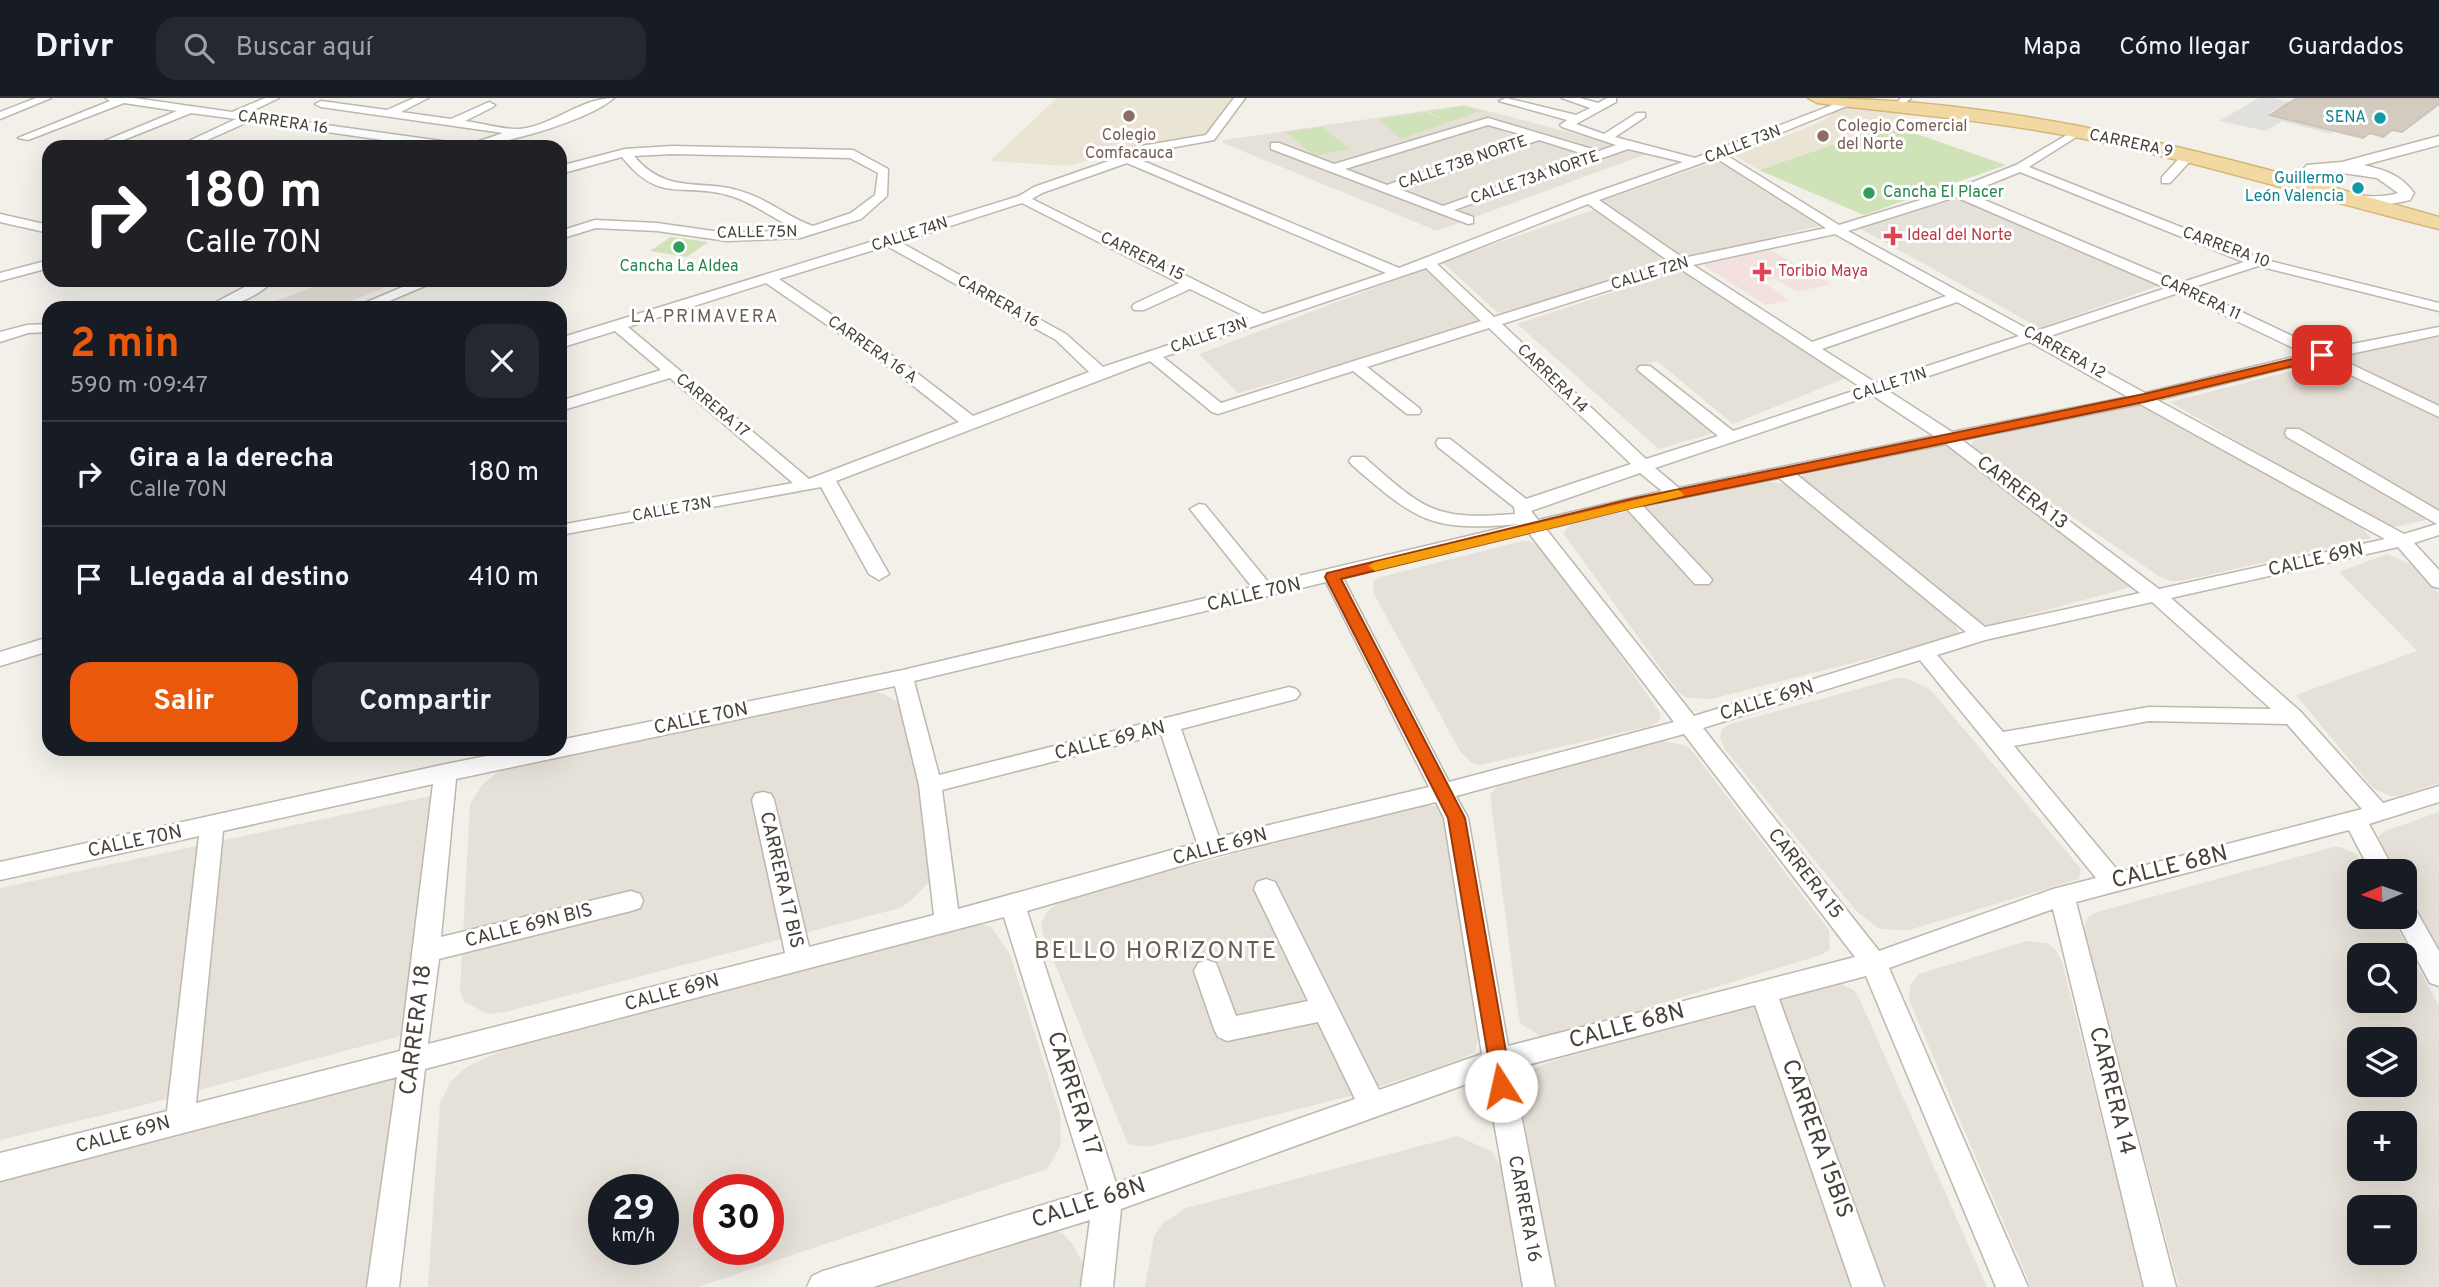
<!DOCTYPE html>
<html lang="es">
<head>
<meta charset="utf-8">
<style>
  :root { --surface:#171b24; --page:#242831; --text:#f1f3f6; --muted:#9ea1a6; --line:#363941; --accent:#ea580c }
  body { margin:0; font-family:Overpass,sans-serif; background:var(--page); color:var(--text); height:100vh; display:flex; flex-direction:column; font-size:26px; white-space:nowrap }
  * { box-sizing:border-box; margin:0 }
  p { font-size:23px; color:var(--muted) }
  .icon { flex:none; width:38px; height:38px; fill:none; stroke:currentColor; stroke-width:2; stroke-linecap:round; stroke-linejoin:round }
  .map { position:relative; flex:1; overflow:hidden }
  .panel { position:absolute; left:42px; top:203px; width:525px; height:455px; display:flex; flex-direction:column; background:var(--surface); border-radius:21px; box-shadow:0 7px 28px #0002 }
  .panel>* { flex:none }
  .banner { position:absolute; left:42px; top:42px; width:525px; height:147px; border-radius:21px; box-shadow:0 7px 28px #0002; background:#202124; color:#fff; overflow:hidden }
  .needle { width:46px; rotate:268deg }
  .fabs { position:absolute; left:2347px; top:761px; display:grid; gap:14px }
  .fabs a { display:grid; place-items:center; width:70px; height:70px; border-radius:14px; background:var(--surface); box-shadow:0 7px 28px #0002; font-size:35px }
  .speed { position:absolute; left:588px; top:1076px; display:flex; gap:14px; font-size:35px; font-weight:700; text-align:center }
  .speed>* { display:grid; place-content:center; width:91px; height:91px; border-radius:50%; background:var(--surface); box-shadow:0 7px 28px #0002; line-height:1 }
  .speed small { font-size:18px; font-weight:400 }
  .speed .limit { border:10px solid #d22; background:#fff; color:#111 }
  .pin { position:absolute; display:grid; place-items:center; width:60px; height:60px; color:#fff; margin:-30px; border-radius:14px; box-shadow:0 4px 10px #0006 }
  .me { position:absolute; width:77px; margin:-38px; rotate:350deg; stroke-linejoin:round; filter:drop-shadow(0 0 5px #0008) }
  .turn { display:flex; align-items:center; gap:24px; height:147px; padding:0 28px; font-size:32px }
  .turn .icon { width:91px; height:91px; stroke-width:2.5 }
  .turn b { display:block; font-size:49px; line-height:60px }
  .round { display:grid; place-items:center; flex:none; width:74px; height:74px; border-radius:21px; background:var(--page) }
  .overview { display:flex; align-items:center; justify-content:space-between; height:119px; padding:0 28px }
  h1 { font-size:42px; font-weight:700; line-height:52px; color:var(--accent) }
  .action { display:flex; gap:14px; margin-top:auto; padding:14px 28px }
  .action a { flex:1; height:80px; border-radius:21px; background:var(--accent); color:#fff; font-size:28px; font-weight:700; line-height:80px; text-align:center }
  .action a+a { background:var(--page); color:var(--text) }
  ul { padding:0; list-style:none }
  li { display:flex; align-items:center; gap:21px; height:105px; padding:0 28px; border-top:2px solid var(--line) }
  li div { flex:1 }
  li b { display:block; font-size:26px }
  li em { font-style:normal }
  header { display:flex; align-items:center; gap:42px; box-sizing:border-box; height:98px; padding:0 35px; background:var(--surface); border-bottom:2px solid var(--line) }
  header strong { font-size:33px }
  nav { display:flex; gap:38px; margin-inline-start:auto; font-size:24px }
  .search { width:490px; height:63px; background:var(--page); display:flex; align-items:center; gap:18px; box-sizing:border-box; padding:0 24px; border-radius:21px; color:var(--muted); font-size:26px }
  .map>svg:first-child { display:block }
</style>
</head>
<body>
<header>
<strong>Drivr</strong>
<div class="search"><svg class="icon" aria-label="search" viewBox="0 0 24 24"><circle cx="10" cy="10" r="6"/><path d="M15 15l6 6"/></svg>Buscar aquí</div>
<nav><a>Mapa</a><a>Cómo llegar</a><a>Guardados</a></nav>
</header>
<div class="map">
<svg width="2439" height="1189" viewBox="0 0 2439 1189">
  <rect width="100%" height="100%" fill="#f3f0ea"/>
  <!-- residential -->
  <path fill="#e6e1d8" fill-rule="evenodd" d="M1465,7L1649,55L1437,133L1223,45V42Z
    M1720,62L1824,127L1683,160L1598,104Z
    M1961,100L2155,185L2158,188L2040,230L1859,130Z
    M1593,112L1671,161L1506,216L1496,213L1442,164Z
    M1424,171L1429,172L1485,223L1480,227L1238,295L1199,256Z
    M1683,171L1843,278L1846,280L1733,326L1657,263L1638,269L1717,334L1659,351L1517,226Z
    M331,182H404L333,210H257Z
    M2439,235V309L2341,259L2340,256Z
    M2326,264L2439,318V419L2395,429L2369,420L2170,304Z
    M2132,304L2151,308L2361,428L2371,440L2182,483H2171L2160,479L1969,348L1975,342Z
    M1939,345L1948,346L2135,488L1991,527H1981L1801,379L1806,374Z
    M1769,384L1781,385L1797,392L1955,527L1960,535L1954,539L1711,601L1687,600L1678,594L1563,435L1572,425Z
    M1522,443H1529L1545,450L1661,616L1659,623L1651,628L1481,667L1472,665L1461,655L1374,496L1373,484L1381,479Z
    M2387,456L2413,467L2439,496V685L2399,698H2390L2373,690L2296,597L2417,553L2339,474Z
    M1898,580L1909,581L1931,592L2081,771L2079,781L1909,832L1879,831L1856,813L1724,650L1720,640L1722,631L1730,626Z
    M851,593L882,595L903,607L908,616L937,776L912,802L900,810L505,914L488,916L463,903L460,891L470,706L482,687L495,676L508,667Z
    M1663,643L1688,648L1693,654L1829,832L1830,852L1821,857L1557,937L1541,938L1521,926L1518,915L1490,697L1499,686Z
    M435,697L408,936L140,1008L0,1042V790Z
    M1424,706L1444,710L1481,931L1475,953L1460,962L1347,999L1147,1049L1128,1046L1042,834V823L1047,814L1063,801Z
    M2439,714V853L2405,791L2404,774L2395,773L2378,739L2385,733Z
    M2333,749H2340L2356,756L2366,773L2359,774V819H2391L2439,908V1189H2179L2085,835V825L2088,819L2097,814ZM2359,858H2404V903H2359ZM2359,942H2404V987H2359ZM2359,1026H2404V1071H2359ZM2359,1110H2404V1155H2359Z
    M963,820L991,829L1010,856L1060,1016L1061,1047L1047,1071L698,1189H428L440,1005L451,983L468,968L508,950ZM604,1092H663V1152H604ZM709,1092H768V1152H709Z
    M2027,843L2047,845L2056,852L2062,864L2144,1189H2031L1909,902L1910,887L1919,876Z
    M1836,884L1854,892L1860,902L1987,1189H1554L1517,997L1529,974L1546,965Z
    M382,978L396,981L402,986L379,1189H0V1073Z
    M1458,1038L1492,1054L1505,1076L1525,1189H1145L1154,1138L1162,1126L1186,1110Z
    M1049,1130L1063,1136L1073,1147L1088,1175L1089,1189H845Z"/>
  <!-- education -->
  <path fill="#eae4d5" d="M1057,0H1234L1208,36L1149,45L1068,68L990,63Z
    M1843,7L1901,16L1891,27L1759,72L1734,57L1804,31L1826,21Z"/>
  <!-- medical -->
  <path fill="#f2e1df" d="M1770,152L1831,186L1797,194L1775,181L1763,184L1789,202L1766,207L1703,167Z"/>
  <!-- green -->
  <path fill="#d0e2b8" d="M1463,8L1480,13L1401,41L1379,21L1424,14L1441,21L1429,13Z
    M1891,27L2006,67L1864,117L1759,72Z
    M1323,29L1350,51L1314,58L1286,34Z
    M671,139L708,144L687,159L650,153Z"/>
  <!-- parking -->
  <path fill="#e2e0de" d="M2259,0H2274L2342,17L2331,24L2277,10L2268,16L2333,34L2331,36L2282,23L2266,33L2219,23Z"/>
  <!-- building -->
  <path fill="#d3cbc0" stroke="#cdc3b5" stroke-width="2" d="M2297,0H2439V6L2402,34L2392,32L2383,39L2370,35L2363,40L2270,17Z"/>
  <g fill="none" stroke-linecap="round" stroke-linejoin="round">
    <!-- minor casing -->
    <g stroke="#bdb7ad" stroke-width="3">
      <path id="minor" d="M36,0H51L0,21V14Z
        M106,0H134L232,14L265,0H279L246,16L456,45L462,49H431L250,23L192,49H176L236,21L191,15L106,49H90L177,13L124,5L28,42L18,40L110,3Z
        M414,0H428L401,14L451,21L489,4L495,7L493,9L465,23C482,25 503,32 520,31C554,27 581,0 614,0C588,23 497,49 462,49L503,35L321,9L315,6L321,3L387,12Z
        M1234,0H1245L1214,42L1143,55L1136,60L1399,170L1585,98L1683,64L1628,51L1454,112L1473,119V125L1468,126L1271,51V45H1279L1334,66L1488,20L1599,53L1616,47L1562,29L1560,27L1567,22L1499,3L1506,0L1576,17L1590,10L1562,0H1580L1598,5L1607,0H1616V4L1576,26L1604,36L1637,15H1645V19L1615,39L1695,60L1848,1L1852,2V6L1726,57L1839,127L1953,92L2016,67L2077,31L2083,34L2081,36L2029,69L2262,161L2439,205V213L2258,168L2191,190L2322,252L2439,229V237L2336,259L2439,308V319L2319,262L2157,302L2404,436L2437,426L2287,339L2285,335L2287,331H2299L2439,413V437L2414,445L2439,472V490L2432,488L2398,449L2171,500L2301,614L2383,705L2439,688V704L2369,726L2395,774H2371L2349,732L2076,804L2176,1189H2144L2053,811L1889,870L2028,1189H1996L1866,878L1779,901L1884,1189H1852L1755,907L1512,971L1555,1189H1523L1486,979L1121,1111L1113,1189H1081L1090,1122L873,1189H807L812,1178L823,1173L1089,1093L1004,819L425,971L399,1189H367L397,979L0,1083V1055L167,1013L199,738L0,782V764L446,666L521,651H560V642L903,572L1252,489L1190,411L1199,406L1205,407L1269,485L1519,426C1430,434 1417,423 1352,367L1349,363L1352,359H1364C1424,411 1433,423 1515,416L1514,409L1438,349L1436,345L1438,341H1450L1526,401L1631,366L1489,230L1367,269L1419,310L1421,313L1419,316H1407L1353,273L1218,316L1212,314L1150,263L836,383L889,476L879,482L869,476L821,389L560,437V427L793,385L670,280L560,313V303L661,272L615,233L560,250V240L1019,98L1034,89L1123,58L1135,49L1206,37ZM1488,27L1527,38L1387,87L1345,71ZM1539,42L1587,57L1443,108L1399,91ZM1716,60L1826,130L1683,160L1599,102ZM1127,65L1386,175L1263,216L1032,101L1042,95ZM2020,74L2244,164L2180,185L1968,95ZM1956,99L2166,190L2033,234L1848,133ZM1022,105L1179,185L1134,206L1132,209L1134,212H1144L1190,191L1249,220L1103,269L1066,236L900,144ZM1588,106L1670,164L1494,219L1437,166ZM1835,136L1946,198L1812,244L1693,167ZM887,148L1056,242L1089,274L973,318L909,269L779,181ZM1426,170L1481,223L1221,305L1163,259ZM1679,170L1862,290L1733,333L1650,268H1640L1637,271L1640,274L1718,338L1646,361L1502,226ZM766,185L897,275L959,324L809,381L628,229ZM2178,195L2306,256L2145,295L2044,240ZM1957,204L2019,238L1876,285L1822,251ZM2030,244L2128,299L1952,334L1887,292ZM1872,297L1934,338L1679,390L1655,370ZM2140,306L2385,441L2159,491L1962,342ZM1946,346L2140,495L1985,529L1796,376ZM1640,375L1662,393L1538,422L1531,413ZM1779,380L1966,534L1694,618L1546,431L1627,411L1695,486H1709L1712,482L1709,478L1643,408ZM1529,435L1674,624L1449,684L1343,480ZM1326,484L1429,689L1219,739L1181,631L1296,601L1300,596L1296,591L1289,589L939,677L914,583ZM2152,504L2271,611L2149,609L2003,634L1937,557L1985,542ZM1920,562L2096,780L2053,791L1879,853L1703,630ZM895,588L919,687L934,817L809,849L774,702L771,696L763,694L755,696L752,702L785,855L428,946L439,861L631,813L640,810L643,803L640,796L631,793L441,839L456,681ZM2149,623L2287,626L2362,711L2119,774L2014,648ZM1161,636L1197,745L958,811L942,692ZM1684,636L1855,859L1508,948L1468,720L1456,698ZM433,686L400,953L196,1005L223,733ZM1436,704L1444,720L1482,956L1379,992L1275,784L1266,781L1257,784L1254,791L1308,903L1236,918L1216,865L1207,862L1198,865L1194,873L1214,931L1218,939L1227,943L1318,924L1355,1001L1116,1085L1027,813L1211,759Z
        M1901,0H1911L1904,6L1898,3Z
        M672,48L853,52L888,71L887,98L861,121L800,140L727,143L657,133L596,130L560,141V133L595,122L657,125L727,135L800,132C775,123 755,105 731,98C683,83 661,108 622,59L560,76V68L625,51ZM672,56L850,60L878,75L875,97L851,115L813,128C790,120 771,104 749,96C704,78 669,100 634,58Z
        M2188,54L2194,58L2192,61L2170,85H2162V79L2184,55Z
        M0,116L49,127V135L0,124Z
        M49,162V170L0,183V175Z
        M258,182H274C256,201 230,210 205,210Z
        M419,182H439L373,210H353Z
        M49,226V234L28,235L0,244V234L27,227Z
        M49,539V553L0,568V554Z
        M2404,804L2413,807L2439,853V888L2430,885L2394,819H2404Z"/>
    </g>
    <!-- tertiary casing -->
    <g stroke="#bdb7ad" stroke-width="3">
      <path id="tertiary" d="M2439,38V47L2364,67C2385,72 2401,77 2414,95L2410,102C2374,111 2323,109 2298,77L2307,67L2342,64ZM2329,73L2377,80L2398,95C2373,103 2333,96 2314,77Z"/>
    </g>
    <!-- primary casing -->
    <g stroke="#d5b575" stroke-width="3">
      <path id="primary" d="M1808,0C2023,0 2234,61 2439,119V131C2321,102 2205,65 2085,41C1996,23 1907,16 1817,5Z"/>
    </g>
    <!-- minor -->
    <use href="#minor" fill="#fff" fill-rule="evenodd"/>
    <!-- tertiary -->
    <use href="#tertiary" fill="#fff" fill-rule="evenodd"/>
    <!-- primary -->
    <use href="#primary" fill="#f2d9a3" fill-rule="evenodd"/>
  </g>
  <!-- route -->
  <path fill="#ea580c" stroke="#983908" stroke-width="2" d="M2322,254L2328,257L2326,260L2144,304L1631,410L1341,481L1465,720L1512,988L1509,994L1501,997L1494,994L1448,720L1325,479L1327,475L1631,401L2144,296Z"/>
  <!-- slow -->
  <path fill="#f59e0b" d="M1678,392L1684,396L1683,398L1375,473L1368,468L1375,464Z"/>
  <!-- markers -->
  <g fill="#8d6e63" stroke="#fff" stroke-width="2.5">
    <circle cx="1129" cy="18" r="7"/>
    <circle cx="1823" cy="38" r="7"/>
  </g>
  <g fill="#0f9aa8" stroke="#fff" stroke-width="2.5">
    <circle cx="2380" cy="20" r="7"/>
    <circle cx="2358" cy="90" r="7"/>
  </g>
  <g fill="#2e9e5b" stroke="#fff" stroke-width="2.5">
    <circle cx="1869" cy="95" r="7"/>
    <circle cx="679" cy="149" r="7"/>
  </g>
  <g fill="#e0444e" stroke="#fff" stroke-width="2.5">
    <path d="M1889.5 127.5h7v7h7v7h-7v7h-7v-7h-7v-7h7z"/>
    <path d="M1758.5 163.5h7v7h7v7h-7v7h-7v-7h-7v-7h7z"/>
  </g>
  <g text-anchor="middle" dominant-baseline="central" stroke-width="6" stroke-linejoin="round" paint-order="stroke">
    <!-- far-culture labels -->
    <g font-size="16" fill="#0d838f" stroke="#fff" text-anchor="end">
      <text x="2366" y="20">SENA</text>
      <text x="2344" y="81">Guillermo<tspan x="2344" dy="18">León Valencia</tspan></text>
    </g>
    <!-- far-street labels -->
    <g font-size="16" fill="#464039" stroke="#fff">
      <text transform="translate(283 25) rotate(8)">CARRERA 16</text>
      <text transform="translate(2131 46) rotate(12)">CARRERA 9</text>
      <text transform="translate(1743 47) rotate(-21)">CALLE 73N</text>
      <text transform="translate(1463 65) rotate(-19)">CALLE 73B NORTE</text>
      <text transform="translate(1535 80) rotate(-19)">CALLE 73A NORTE</text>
      <text transform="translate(757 135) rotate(-1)">CALLE 75N</text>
      <text transform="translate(910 137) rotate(-18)">CALLE 74N</text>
      <text transform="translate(2226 150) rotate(20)">CARRERA 10</text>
      <text transform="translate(1142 159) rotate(26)">CARRERA 15</text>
      <text transform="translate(1650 176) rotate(-17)">CALLE 72N</text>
      <text transform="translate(2200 200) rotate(25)">CARRERA 11</text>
      <text transform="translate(998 204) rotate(29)">CARRERA 16</text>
      <text transform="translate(1209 238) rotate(-19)">CALLE 73N</text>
      <text transform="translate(872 252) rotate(35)">CARRERA 16 A</text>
      <text transform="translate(2064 255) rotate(29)">CARRERA 12</text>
      <text transform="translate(1552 281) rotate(44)">CARRERA 14</text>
      <text transform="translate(1890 287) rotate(-18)">CALLE 71N</text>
      <text transform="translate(712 308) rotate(40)">CARRERA 17</text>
      <text transform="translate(672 412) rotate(-10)">CALLE 73N</text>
    </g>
    <!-- far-education labels -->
    <g font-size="16" fill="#785e54" stroke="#fff" text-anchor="start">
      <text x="1837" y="29">Colegio Comercial<tspan x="1837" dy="18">del Norte</tspan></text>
      <text x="1129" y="38" text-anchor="middle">Colegio<tspan x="1129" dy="18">Comfacauca</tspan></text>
    </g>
    <!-- far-leisure labels -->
    <g font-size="16" fill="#27864d" stroke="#fff" text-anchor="start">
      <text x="1883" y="95">Cancha El Placer</text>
      <text x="679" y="169" text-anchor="middle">Cancha La Aldea</text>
    </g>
    <!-- far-health labels -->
    <g font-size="16" fill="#be3a42" stroke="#fff" text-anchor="start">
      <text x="1907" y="138">Ideal del Norte</text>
      <text x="1778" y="174">Toribio Maya</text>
    </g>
    <!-- far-neighbourhood labels -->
    <g font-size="18" letter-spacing="2" fill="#675e51" stroke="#fff">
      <text x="705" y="219">LA PRIMAVERA</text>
    </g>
    <!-- street labels -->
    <g font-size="19" fill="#464039" stroke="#fff">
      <text transform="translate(2022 395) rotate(37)">CARRERA 13</text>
      <text transform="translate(2316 462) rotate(-13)">CALLE 69N</text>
      <text transform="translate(1254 497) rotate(-13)">CALLE 70N</text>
      <text transform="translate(1767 603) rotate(-17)">CALLE 69N</text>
      <text transform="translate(701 621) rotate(-12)">CALLE 70N</text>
      <text transform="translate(1110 643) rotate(-14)">CALLE 69 AN</text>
      <text transform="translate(135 744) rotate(-12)">CALLE 70N</text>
      <text transform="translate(1220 749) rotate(-15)">CALLE 69N</text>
      <text transform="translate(1805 776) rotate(52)">CARRERA 15</text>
      <text transform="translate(781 782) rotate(77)">CARRERA 17 BIS</text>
      <text transform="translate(529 828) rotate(-14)">CALLE 69N BIS</text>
      <text transform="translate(672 895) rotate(-15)">CALLE 69N</text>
      <text transform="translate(123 1037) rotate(-15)">CALLE 69N</text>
      <text transform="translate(1524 1111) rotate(79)">CARRERA 16</text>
    </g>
    <!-- near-street labels -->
    <g font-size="23" fill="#464039" stroke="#fff">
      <text transform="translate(2170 770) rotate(-14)">CALLE 68N</text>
      <text transform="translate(1627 929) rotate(-15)">CALLE 68N</text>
      <text transform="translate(417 932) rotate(-83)">CARRERA 18</text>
      <text transform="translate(2111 993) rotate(76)">CARRERA 14</text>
      <text transform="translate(1073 996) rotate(72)">CARRERA 17</text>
      <text transform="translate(1816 1041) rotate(70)">CARRERA 15BIS</text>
      <text transform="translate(1089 1106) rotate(-18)">CALLE 68N</text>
    </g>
    <!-- near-neighbourhood labels -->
    <g font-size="24" letter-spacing="2" fill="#675e51" stroke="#fff">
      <text x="1156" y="854">BELLO HORIZONTE</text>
    </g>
  </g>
</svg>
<div class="fabs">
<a><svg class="needle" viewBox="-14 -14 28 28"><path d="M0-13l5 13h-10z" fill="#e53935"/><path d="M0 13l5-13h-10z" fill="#9ea1a6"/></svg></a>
<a><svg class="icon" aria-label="search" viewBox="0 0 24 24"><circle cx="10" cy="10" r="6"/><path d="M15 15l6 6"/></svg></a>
<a><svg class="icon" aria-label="layers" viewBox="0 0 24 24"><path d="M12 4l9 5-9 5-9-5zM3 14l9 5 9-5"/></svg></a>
<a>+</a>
<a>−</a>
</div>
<div class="speed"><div>29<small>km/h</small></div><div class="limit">30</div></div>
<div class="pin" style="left:2322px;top:257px;background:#d93025"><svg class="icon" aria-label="arrive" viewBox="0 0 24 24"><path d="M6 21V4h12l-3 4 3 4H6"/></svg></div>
<svg class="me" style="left:1501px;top:988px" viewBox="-20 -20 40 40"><circle r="19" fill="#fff"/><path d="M0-13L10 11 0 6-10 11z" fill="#ea580c"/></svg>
<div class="banner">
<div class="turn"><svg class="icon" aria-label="right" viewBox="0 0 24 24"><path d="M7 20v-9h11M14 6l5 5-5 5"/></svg><div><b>180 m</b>Calle 70N</div></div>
</div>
<section class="panel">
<div class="overview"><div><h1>2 min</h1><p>590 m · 09:47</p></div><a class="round"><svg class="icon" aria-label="close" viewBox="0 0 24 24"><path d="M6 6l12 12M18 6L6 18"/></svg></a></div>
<ul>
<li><svg class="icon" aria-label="right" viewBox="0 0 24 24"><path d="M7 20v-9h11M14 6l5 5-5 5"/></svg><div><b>Gira a la derecha</b><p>Calle 70N</p></div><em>180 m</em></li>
<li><svg class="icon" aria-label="arrive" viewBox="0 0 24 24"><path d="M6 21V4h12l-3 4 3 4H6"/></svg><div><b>Llegada al destino</b></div><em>410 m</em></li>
</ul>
<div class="action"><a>Salir</a><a>Compartir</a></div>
</section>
</div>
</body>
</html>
